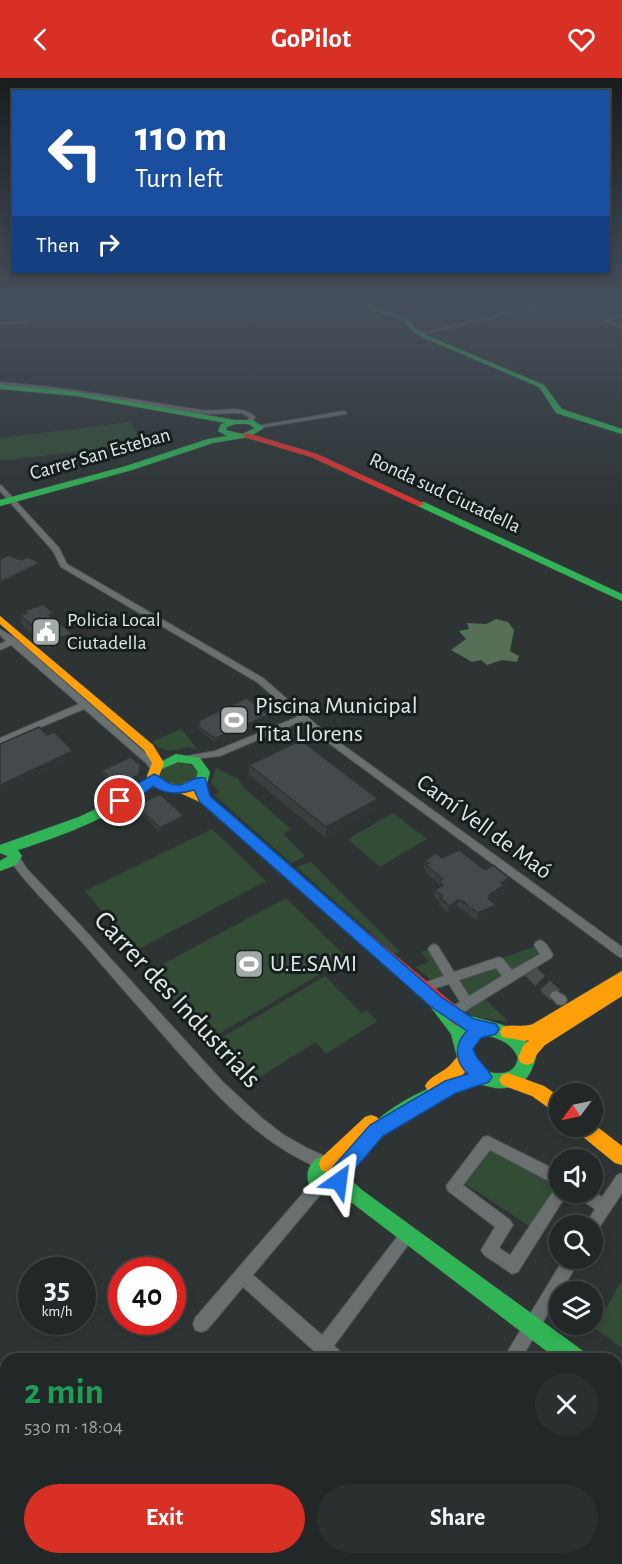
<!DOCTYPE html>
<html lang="en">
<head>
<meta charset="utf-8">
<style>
  :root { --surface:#222727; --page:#2a2f2f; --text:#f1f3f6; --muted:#a2a5a7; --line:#3f4444; --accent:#d93025 }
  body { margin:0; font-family:"Alegreya Sans",sans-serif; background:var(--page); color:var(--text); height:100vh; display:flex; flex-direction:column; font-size:22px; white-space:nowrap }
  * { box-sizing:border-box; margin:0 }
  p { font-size:20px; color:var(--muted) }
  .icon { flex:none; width:33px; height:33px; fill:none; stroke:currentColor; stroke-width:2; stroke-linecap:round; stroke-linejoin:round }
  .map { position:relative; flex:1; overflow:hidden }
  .drawer { position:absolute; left:0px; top:1275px; width:622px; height:212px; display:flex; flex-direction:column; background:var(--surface); border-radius:18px 18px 0 0; box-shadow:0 3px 9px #0003,0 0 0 2px var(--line) }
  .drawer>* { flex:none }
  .hud { position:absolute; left:12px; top:12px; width:598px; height:183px; border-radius:0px; box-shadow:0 3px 9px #0003,0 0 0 2px var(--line); background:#1a4fa0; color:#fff; overflow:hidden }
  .needle { width:39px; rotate:237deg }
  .controls { position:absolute; left:549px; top:1005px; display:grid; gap:12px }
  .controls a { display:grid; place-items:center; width:54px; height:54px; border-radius:50%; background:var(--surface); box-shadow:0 3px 9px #0003,0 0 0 2px var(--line); font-size:30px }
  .speed { position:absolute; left:18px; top:1179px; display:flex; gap:12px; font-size:30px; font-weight:700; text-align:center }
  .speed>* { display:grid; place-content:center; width:78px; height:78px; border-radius:50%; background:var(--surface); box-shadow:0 3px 9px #0003,0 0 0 2px var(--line); line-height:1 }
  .speed small { font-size:15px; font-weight:400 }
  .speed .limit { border:9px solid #d22; background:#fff; color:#111 }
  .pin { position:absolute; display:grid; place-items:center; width:51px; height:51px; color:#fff; margin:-26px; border:3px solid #fff; border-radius:50%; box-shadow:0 2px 6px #0007 }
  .me { position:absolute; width:66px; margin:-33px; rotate:31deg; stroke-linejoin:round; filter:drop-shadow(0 0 4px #0008) }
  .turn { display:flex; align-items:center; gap:21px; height:126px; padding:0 24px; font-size:27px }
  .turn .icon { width:78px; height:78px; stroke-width:2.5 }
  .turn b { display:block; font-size:42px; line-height:51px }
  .then { display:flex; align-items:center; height:57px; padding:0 24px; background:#0003; gap:12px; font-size:22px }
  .round { display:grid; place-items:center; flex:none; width:63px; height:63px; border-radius:32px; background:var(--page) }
  .head { display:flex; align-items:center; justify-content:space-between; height:102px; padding:0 24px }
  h1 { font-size:36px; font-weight:700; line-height:45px; color:#1e9e55 }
  .button { display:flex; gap:12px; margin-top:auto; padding:12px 24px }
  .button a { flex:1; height:69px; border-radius:36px; background:var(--accent); color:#fff; font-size:24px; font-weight:700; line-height:69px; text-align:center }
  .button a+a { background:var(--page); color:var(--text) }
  header { display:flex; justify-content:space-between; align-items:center; height:78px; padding:0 24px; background:var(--accent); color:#fff; font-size:27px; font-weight:700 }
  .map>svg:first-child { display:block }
</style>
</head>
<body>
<header><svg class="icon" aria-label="back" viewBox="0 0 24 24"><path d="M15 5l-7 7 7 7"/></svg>GoPilot<svg class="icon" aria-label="heart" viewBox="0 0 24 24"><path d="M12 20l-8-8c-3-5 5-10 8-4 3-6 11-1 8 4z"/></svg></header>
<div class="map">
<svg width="622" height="1486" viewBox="0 0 622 1486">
  <rect width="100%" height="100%" fill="#2e3434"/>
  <!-- green -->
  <path fill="#334c36" d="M131,344L142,366L0,383V360Z
    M181,651L198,672C191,671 190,668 184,670C171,674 164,674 152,664Z
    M182,684L196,690L198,697C188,710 172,710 160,701L161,692L169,686Z
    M216,690L238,701L245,711L291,751L283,756L305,778L291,785L214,717L220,714L211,705Z
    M393,735L427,761L380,789L348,761Z
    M212,751L266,803L135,873L85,813Z
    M311,784L400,874L395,876L296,789Z
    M286,820L347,880L207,963L150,893Z
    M536,868L542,876L511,895L502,880Z
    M431,872L447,898L432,903L416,889L429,884L421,874Z
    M498,889L505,897L469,917L458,901Z
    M325,898L361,935L366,932L377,943L326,976L316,964L255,1002L221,960Z
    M484,920L509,944L475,939L462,932Z
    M488,1070L558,1106L531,1149L464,1105Z
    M622,1202V1270L595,1250Z"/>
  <!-- forest -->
  <path fill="#557057" d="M496,541L508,544L514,552L510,573L519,578L517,584L502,582L487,587L481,582L472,584L451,572L466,561L459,553L469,551L467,545L486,546Z"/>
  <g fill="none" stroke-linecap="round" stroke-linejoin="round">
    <!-- street-tunnel -->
    <path stroke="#494f4f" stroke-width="14" stroke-dasharray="14 7" stroke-linecap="butt" d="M530,893L556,918"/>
    <!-- street casing -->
    <g stroke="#4b5151" stroke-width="2">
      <path id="street" d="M555,223H562L420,257L418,256Z
        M622,235V238L610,243L622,247V250L604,243Z
        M29,243L27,245L0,247V245Z
        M0,304C68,309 134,322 202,332C219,335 241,325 255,339L252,345L250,346L247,344L249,339L241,335L203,336L77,315L0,308Z
        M344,333L346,334V336L259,350L256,348Z
        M0,407L2,408L59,470L67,486L263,600L325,654L622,869V880L618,878L319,658L302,643L220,678L187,682L185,680L187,678L215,673L297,639L257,604L61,489L53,473L0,413Z
        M0,551L16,561L152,681L160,691L158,693H152L146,685L84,631L0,666V660L79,626L11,567L0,572V566L6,563L0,557Z
        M14,776L18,777L27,791L81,848L223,1004L263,1041L284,1057L307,1070L331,1081L333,1086L331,1091L326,1093C259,1067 211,1012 165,959C140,931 115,902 90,873C76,857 61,841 47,826C33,811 19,797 9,780Z
        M540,862C546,864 550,871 553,877L551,880L462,935L458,936L454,935L452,931L454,927L460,924L449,906L430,912L426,910L424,907L426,904L444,898L428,871L430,868L434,866L438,868L454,894L499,879L503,881L512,892L540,876L534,867L536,864ZM496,890L502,898L469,918L459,902Z
        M556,913L565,918L567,922L565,926L561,927L557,926L550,918L552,914Z
        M488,1058L560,1094V1114H568L518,1194L512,1196L484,1177L481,1172L495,1149L448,1113L446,1108L483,1059ZM490,1072L558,1108L556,1109L510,1177L499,1170L513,1147L510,1142L463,1107Z
        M622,1095V1115L597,1153L592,1155V1148H585L595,1131L576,1119L574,1114H592V1113L602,1119L617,1097Z
        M320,1099L325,1101L327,1106L325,1111L253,1197L322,1257L403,1151L408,1149L413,1151L416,1156L334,1268L342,1275L344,1281H323L243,1209L207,1252L201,1254L195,1252L193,1246L195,1240L315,1101Z
        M564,1180H581L521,1281H503Z
        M622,1355V1381L616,1384V1357Z
        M378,1480H397L395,1486H375Z
        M549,1480H571L574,1486H551Z"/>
    </g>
    <!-- fast casing -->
    <g stroke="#4b5151" stroke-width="1">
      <path id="fast" d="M346,223H355L407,240L417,252L426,257L544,307L562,331L622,351V356L556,335L539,309L422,259L413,254L403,242Z
        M0,307L76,314L235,342H253L264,350L249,359L213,365L132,392L0,428V422L126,388L208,361L227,358L218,353L221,346L226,345L76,318L0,311ZM236,346H248L255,350L242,356L226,352L227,349Z
        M418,424H424L622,516V523L418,428Z
        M176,676L200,680L210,694L205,713H195L193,710L198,694L192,686L178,684L157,693L151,689Z
        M154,697L159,698L160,701L159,704C116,737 68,756 18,772L22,778L16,787L0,793V783L8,778L0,775V767L79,739L117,721Z
        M435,917L441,919L456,937L461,935C496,947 519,943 536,980C533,988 530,999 522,1004C514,1009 501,1012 491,1009C489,1009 484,1007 482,1007C475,1007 466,1011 460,1013C421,1027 365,1061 349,1100L362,1112L583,1273L586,1281H557L339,1115C297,1132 297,1064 340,1081C377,1034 410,1015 467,996L457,979L451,956L427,924L429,919ZM466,952C487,959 509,958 518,980C516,989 512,994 502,995C474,998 475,970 466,952ZM327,1095L330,1096L329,1101L326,1099Z
        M616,1302L622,1304V1329L616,1327Z"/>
    </g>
    <!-- slow casing -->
    <g stroke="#4b5151" stroke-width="1">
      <path id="slow" d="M0,538L153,667L164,685L159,698L163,703L178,707L200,699L205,700L206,703L193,710L210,718L359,847L362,851L359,855H349L200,724L180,715L153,709L147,698L152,685L144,672L0,546Z
        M622,893V918L545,967L537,976L533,985L527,987L521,985L518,980L523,968L529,962L525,963L502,959L500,954L502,949C513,946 522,950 533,946Z
        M466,973L472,975L475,980C467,994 445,1020 428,1013L425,1008C430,998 440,996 448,989C455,983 457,976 466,973Z
        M508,995L544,1008L560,1019V1038L532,1018L502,1007L499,1002L502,997Z
        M371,1037L377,1039L380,1045L377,1051L335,1092L328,1095L321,1092L319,1086L321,1080L365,1039Z
        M592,1045L622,1068V1087L615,1085L577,1054L574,1048H592Z"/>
    </g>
    <!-- jam casing -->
    <g stroke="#4b5151" stroke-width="1">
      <path id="jam" d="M247,355L317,376L425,426L418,428L311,379L244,359L243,357Z
        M354,845L359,847L467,937L469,942L467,947L461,949L455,947L349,855L346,851L349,847Z"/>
    </g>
    <!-- street -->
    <use href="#street" fill="#6a7070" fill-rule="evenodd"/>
    <!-- fast -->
    <use href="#fast" fill="#30b455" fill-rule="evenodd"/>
    <!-- slow -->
    <use href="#slow" fill="#ff9f0a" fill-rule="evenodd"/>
    <!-- jam -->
    <use href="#jam" fill="#e5322d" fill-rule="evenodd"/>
  </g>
  <!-- wall -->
  <path fill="#3a4040" d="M24,533L56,542L73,556L75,566L51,572L22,547L20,537L25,536Z
    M268,640L216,663L211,662L198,650V643Z
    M140,687V700L117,710L102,695V692Z
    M249,687L377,731L326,760L249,697Z
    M136,727L184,741L160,754L137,731Z
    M442,780L485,792L508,807L504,810L503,814L491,822L496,827L495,834L477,843L461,830L457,829L448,835L439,827L440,824L434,819L435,812L439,809V806L425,794V791L424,789L425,782Z"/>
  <!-- shaded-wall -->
  <path fill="#303434" d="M40,485L41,488L2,507L1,504Z
    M54,535L56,544L49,537Z
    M73,556L75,566L51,572L49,562Z
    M268,637V640L216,663V660Z
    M73,673L75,680L0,714V707Z
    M140,687V700L117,710V707Z
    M378,721L377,731L326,760V749Z
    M184,738V741L160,754V750Z
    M509,800L508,807L504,810L503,814L490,823L489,820V817L501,805Z
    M458,822L457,829L448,835L449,828Z
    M496,827L495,834L477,843L478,835Z"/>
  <!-- building -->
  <path fill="#444a4b" stroke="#303434" stroke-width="1.5" d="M9,477L21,482L28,479L40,485L1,504L0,503V481Z
    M43,526L54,535L49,537L73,556L49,562L20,537L27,535L24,533Z
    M247,620L268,637L216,660L211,658L197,647L200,645L198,643Z
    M39,649L47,657L54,654L73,673L0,707V666Z
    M301,662L378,721L326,749L249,687Z
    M131,679L140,687L139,697L117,707L102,692Z
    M160,716L184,738L160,750L136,727Z
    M459,772L485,792L493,787L509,800L501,805L504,807L489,817L491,818L488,820L496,827L478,835L462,823L458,822L449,828L440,820L443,818L435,812L443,807L439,804L443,801L426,787L429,785L425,782L436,775L442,780Z"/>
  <!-- sky -->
  <linearGradient id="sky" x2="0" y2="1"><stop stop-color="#191d1d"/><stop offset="0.52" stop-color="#46505c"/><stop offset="1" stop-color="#46505c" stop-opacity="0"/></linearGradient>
  <rect width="622" height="431" fill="url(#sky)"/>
  <!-- route -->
  <path fill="#1a73e8" stroke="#114b97" stroke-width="1.5" d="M154,696C163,699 166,707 176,707C187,708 194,697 205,700L210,718L441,919L474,941L496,946L499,951L496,956L481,960L473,971C477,984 486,987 492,999L489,1004L456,1015L383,1058L349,1098L346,1109L339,1112L332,1109L330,1103L333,1089L370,1047L445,1003L468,996C454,983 454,966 467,953L430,928L200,724L194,712C182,716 164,717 153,708C143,716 129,729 115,726L113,723L115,719Z"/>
  <!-- icons -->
  <defs>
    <g id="civic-square" transform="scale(1.5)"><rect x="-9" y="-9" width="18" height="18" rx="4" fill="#a1a9a9" stroke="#171e1e"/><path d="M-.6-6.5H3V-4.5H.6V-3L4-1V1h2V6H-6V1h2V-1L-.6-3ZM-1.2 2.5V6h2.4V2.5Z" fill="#fff"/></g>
    <g id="stadium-square" transform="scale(1.5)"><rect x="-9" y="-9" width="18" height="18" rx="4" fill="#a1a9a9" stroke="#171e1e"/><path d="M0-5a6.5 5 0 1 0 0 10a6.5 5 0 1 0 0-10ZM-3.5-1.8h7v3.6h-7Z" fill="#fff"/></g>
  </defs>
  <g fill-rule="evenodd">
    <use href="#civic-square" x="46" y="554"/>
    <use href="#stadium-square" x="234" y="642"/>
    <use href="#stadium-square" x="249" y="886"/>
  </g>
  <g text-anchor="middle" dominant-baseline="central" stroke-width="6" stroke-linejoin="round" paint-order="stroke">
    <!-- far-street labels -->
    <g font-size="20" fill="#dfe8e8" stroke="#171e1e">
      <text transform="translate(100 376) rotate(-16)">Carrer San Esteban</text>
      <text transform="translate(445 415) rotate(25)">Ronda sud Ciutadella</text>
    </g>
    <!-- far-poi labels -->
    <g font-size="20" fill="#dfe8e8" stroke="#171e1e" text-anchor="start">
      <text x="67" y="542">Policia Local<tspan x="67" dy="23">Ciutadella</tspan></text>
    </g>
    <!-- poi labels -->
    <g font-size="24" fill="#dfe8e8" stroke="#171e1e" text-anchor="start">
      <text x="255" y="628">Piscina Municipal<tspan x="255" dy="28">Tita Llorens</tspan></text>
      <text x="270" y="886">U.E.SAMI</text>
    </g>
    <!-- street labels -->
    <g font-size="24" fill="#dfe8e8" stroke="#171e1e">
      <text transform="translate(484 749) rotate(36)">Camí Vell de Maó</text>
    </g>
    <!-- near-street labels -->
    <g font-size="28" fill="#dfe8e8" stroke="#171e1e">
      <text transform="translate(177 922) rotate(47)">Carrer des Industrials</text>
    </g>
  </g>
</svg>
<div class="controls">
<a><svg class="needle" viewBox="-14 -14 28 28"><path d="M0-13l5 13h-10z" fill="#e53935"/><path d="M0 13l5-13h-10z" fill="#a2a5a7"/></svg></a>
<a><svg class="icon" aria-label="sound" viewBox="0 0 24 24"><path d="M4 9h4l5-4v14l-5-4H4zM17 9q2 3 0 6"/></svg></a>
<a><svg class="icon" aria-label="search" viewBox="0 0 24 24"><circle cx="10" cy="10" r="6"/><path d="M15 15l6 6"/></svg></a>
<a><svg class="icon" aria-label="layers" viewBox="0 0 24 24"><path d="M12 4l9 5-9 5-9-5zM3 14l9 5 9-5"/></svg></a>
</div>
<div class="speed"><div>35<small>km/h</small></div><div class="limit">40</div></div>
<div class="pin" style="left:120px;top:723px;background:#d93025"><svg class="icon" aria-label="arrive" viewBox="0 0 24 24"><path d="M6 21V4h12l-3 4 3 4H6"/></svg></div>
<svg class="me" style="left:339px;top:1103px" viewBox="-20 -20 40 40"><path d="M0-17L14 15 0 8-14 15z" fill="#1a73e8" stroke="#fff" stroke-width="4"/></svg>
<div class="hud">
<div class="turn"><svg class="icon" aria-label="left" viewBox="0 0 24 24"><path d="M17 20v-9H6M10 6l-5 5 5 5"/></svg><div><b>110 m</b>Turn left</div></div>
<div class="then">Then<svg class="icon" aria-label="right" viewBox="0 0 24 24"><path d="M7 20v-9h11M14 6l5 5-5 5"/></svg></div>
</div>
<section class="drawer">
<div class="head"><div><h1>2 min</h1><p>530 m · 18:04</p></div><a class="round"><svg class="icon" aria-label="close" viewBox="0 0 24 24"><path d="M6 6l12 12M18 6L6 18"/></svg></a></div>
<div class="button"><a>Exit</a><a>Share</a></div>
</section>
</div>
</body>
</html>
